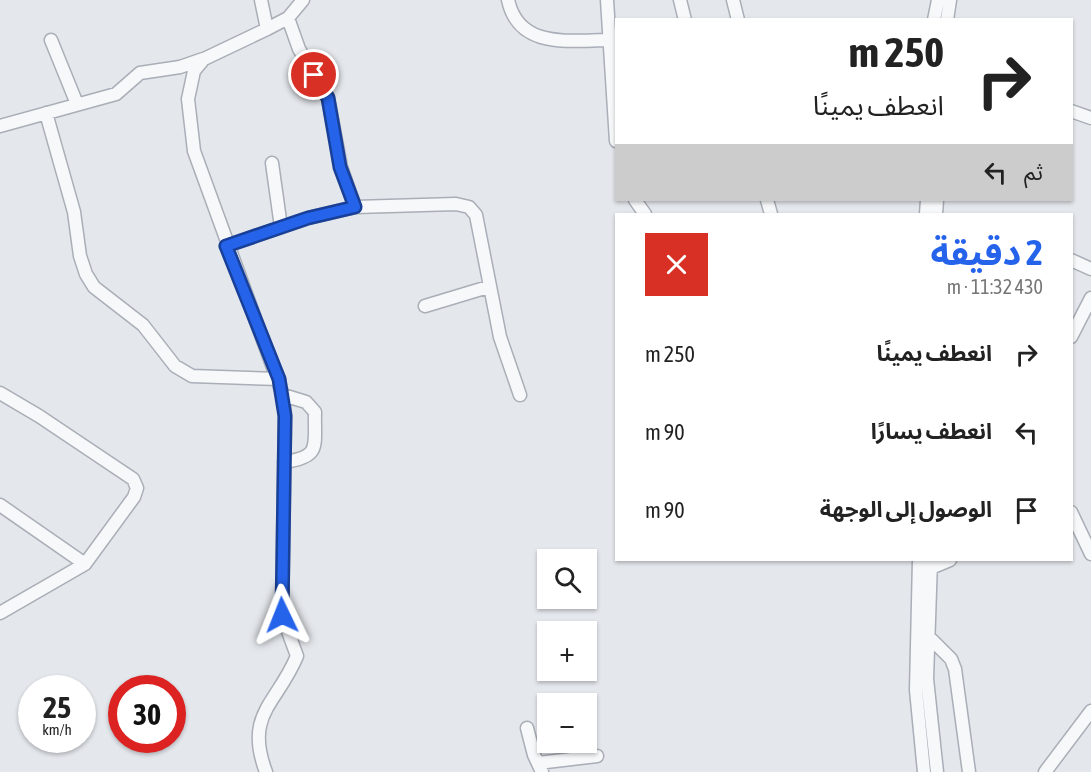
<!DOCTYPE html>
<html lang="ar">
<head>
<meta charset="utf-8">
<style>
  :root { --surface:#fff; --page:#f6f6f6; --text:#222; --muted:#767676; --accent:#2563eb }
  body { margin:0; font-family:"Asap Condensed","Noto Sans Arabic",sans-serif; background:var(--page); color:var(--text); direction:rtl; height:100vh; display:flex; flex-direction:column; font-size:22px; white-space:nowrap }
  * { box-sizing:border-box; margin:0 }
  p { font-size:20px; color:var(--muted) }
  .icon { flex:none; width:33px; height:33px; fill:none; stroke:currentColor; stroke-width:2; stroke-linecap:round; stroke-linejoin:round }
  .map { position:relative; flex:1; overflow:hidden; direction:ltr }
  .sheet { position:absolute; left:615px; top:213px; width:458px; height:348px; display:flex; flex-direction:column; background:var(--surface); border-radius:0px; box-shadow:0 2px 4px #0004; direction:rtl }
  .sheet>* { flex:none }
  .banner { position:absolute; left:615px; top:18px; width:458px; height:183px; border-radius:0px; box-shadow:0 2px 4px #0004; direction:rtl; background:#fff; color:var(--text); overflow:hidden }
  .tools { position:absolute; left:537px; top:549px; display:grid; gap:12px }
  .tools a { display:grid; place-items:center; width:60px; height:60px; border-radius:0px; background:var(--surface); box-shadow:0 2px 4px #0004; font-size:30px }
  .speed { position:absolute; left:18px; top:675px; display:flex; gap:12px; font-size:30px; font-weight:700; text-align:center }
  .speed>* { display:grid; place-content:center; width:78px; height:78px; border-radius:50%; background:var(--surface); box-shadow:0 2px 4px #0004; line-height:1 }
  .speed small { font-size:15px; font-weight:400 }
  .speed .limit { border:9px solid #d22; background:#fff; color:#111 }
  .pin { position:absolute; display:grid; place-items:center; width:51px; height:51px; color:#fff; margin:-26px; border:3px solid #fff; border-radius:50%; box-shadow:0 2px 6px #0007 }
  .me { position:absolute; width:66px; margin:-33px; rotate:358deg; stroke-linejoin:round; filter:drop-shadow(0 0 4px #0008) }
  .turn { display:flex; align-items:center; gap:21px; height:126px; padding:0 30px; font-size:27px }
  .turn .icon { width:78px; height:78px; stroke-width:2.5 }
  .turn b { display:block; font-size:42px; line-height:51px }
  .then { display:flex; align-items:center; height:57px; padding:0 30px; background:#0003; gap:12px; font-size:22px }
  .round { display:grid; place-items:center; flex:none; width:63px; height:63px; border-radius:0px; background:var(--page) }
  .headline { display:flex; align-items:center; justify-content:space-between; height:102px; padding:0 30px }
  h1 { font-size:36px; font-weight:700; line-height:45px; color:var(--accent) }
  ul { padding:0; list-style:none }
  li { display:flex; align-items:center; gap:18px; height:78px; padding:0 30px }
  li div { flex:1 }
  li b { display:block; font-size:22px }
  li em { font-style:normal }
  .map>svg:first-child { display:block }
</style>
</head>
<body>
<div class="map">
<svg width="1091" height="772" viewBox="0 0 1091 772">
  <rect width="100%" height="100%" fill="#e4e7ec"/>
  <g fill="none" stroke-linecap="round" stroke-linejoin="round">
    <!-- minor casing -->
    <g stroke="#a9aeb7" stroke-width="15">
      <path id="minor" d="M261,0L267,29L204,59L194,71L188,99L194,151L283,395L285,416L282,615L297,656C277,704 244,714 266,772
        M508,0C519,50 570,40 610,40
        M607,0L616,141
        M680,0L685,20
        M733,0L738,20
        M288,18L299,49L328,98L341,167L355,207
        M934,20L938,0
        M947,20L950,0
        M267,29L288,18L303,0
        M51,40L77,104
        M1071,111L1091,118
        M46,113L74,212L80,256L86,274L94,287L143,325L175,366L192,376L279,379
        M0,126L116,94L140,73L180,67L203,59
        M272,163L281,227
        M635,200L645,214
        M767,200L771,214
        M926,214L927,200
        M936,214L937,200
        M226,246L308,218L355,207L456,204L469,207L476,215L500,337L520,395
        M1071,260L1091,269
        M425,306L488,287
        M1071,337L1091,298
        M0,393L39,416L133,479L137,488L134,497L85,564L0,613
        M283,395L306,402L315,412C314,446 322,457 284,462
        M0,505L85,564
        M1071,512L1091,554
        M919,560L916,690L924,772
        M931,560L927,679L937,772
        M931,568L950,560
        M928,636L951,659L955,669L969,772
        M527,728L534,755L542,772
        M538,763L597,756
        M1045,772L1091,711"/>
    </g>
    <!-- minor -->
    <use href="#minor" stroke="#f7f8fa" stroke-width="12"/>
  </g>
  <g fill="none" stroke-linecap="round" stroke-linejoin="round">
    <!-- route casing -->
    <g stroke="#184099" stroke-width="15">
      <path id="route" d="M282,615L285,416L279,379L226,246L308,218L355,207L340,167L328,98L314,75"/>
    </g>
    <!-- route -->
    <use href="#route" stroke="#2563eb" stroke-width="10"/>
  </g>
</svg>
<div class="tools">
<a><svg class="icon" aria-label="search" viewBox="0 0 24 24"><circle cx="10" cy="10" r="6"/><path d="M15 15l6 6"/></svg></a>
<a>+</a>
<a>−</a>
</div>
<div class="speed"><div>25<small>km/h</small></div><div class="limit">30</div></div>
<div class="pin" style="left:314px;top:75px;background:#d93025"><svg class="icon" aria-label="arrive" viewBox="0 0 24 24"><path d="M6 21V4h12l-3 4 3 4H6"/></svg></div>
<svg class="me" style="left:282px;top:615px" viewBox="-20 -20 40 40"><path d="M0-17L14 15 0 8-14 15z" fill="#2563eb" stroke="#fff" stroke-width="4"/></svg>
<div class="banner">
<div class="turn"><svg class="icon" aria-label="right" viewBox="0 0 24 24"><path d="M7 20v-9h11M14 6l5 5-5 5"/></svg><div><b>250 m</b>انعطف يمينًا</div></div>
<div class="then">ثم<svg class="icon" aria-label="left" viewBox="0 0 24 24"><path d="M17 20v-9H6M10 6l-5 5 5 5"/></svg></div>
</div>
<section class="sheet">
<div class="headline"><div><h1>2 دقيقة</h1><p>430 m · 11:32</p></div><a class="round" style="background:#d93025;color:#fff"><svg class="icon" aria-label="close" viewBox="0 0 24 24"><path d="M6 6l12 12M18 6L6 18"/></svg></a></div>
<ul>
<li><svg class="icon" aria-label="right" viewBox="0 0 24 24"><path d="M7 20v-9h11M14 6l5 5-5 5"/></svg><div><b>انعطف يمينًا</b></div><em>250 m</em></li>
<li><svg class="icon" aria-label="left" viewBox="0 0 24 24"><path d="M17 20v-9H6M10 6l-5 5 5 5"/></svg><div><b>انعطف يسارًا</b></div><em>90 m</em></li>
<li><svg class="icon" aria-label="arrive" viewBox="0 0 24 24"><path d="M6 21V4h12l-3 4 3 4H6"/></svg><div><b>الوصول إلى الوجهة</b></div><em>90 m</em></li>
</ul>
</section>
</div>
</body>
</html>
